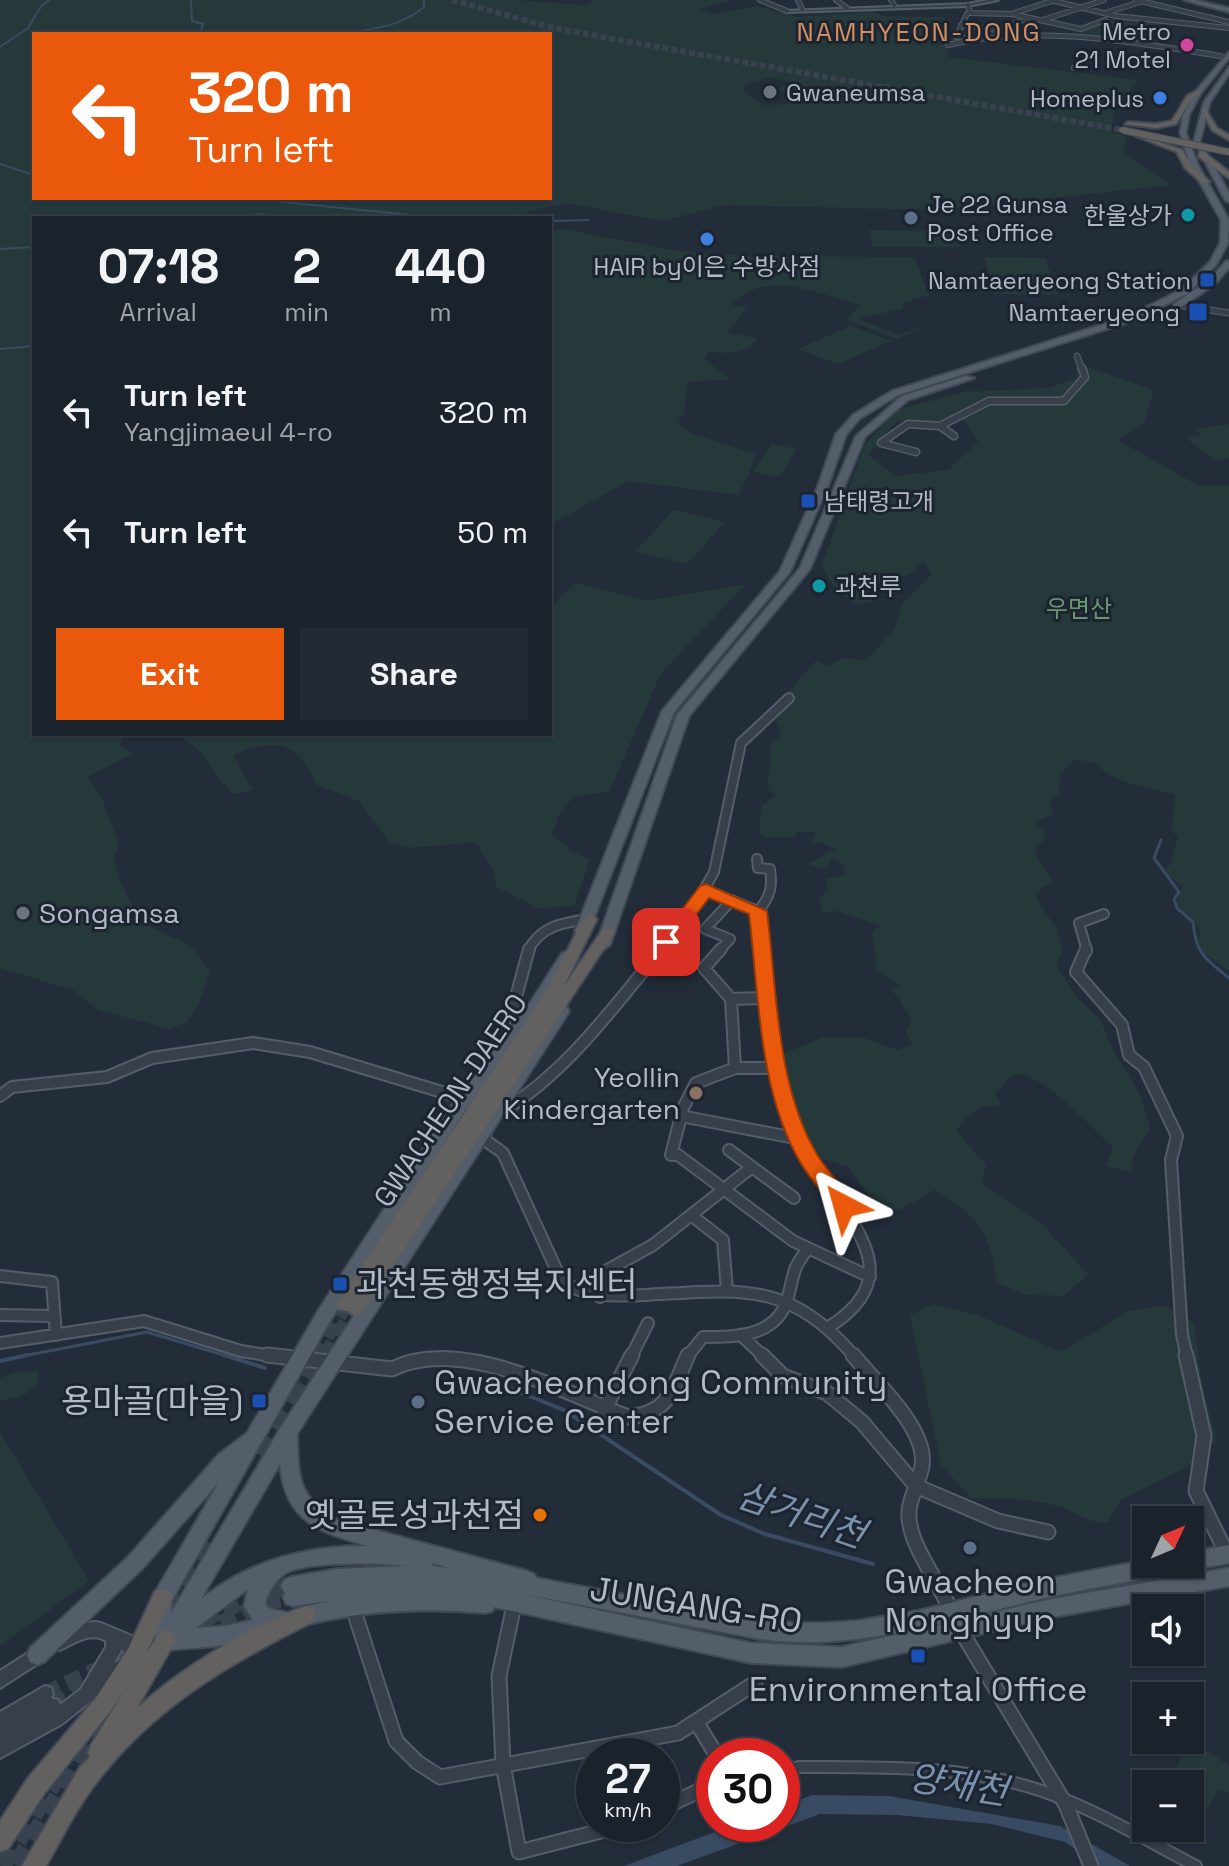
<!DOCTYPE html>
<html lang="en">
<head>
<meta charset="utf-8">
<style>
  :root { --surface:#1a222c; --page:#232a34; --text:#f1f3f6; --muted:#9fa4a9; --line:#383f48; --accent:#ea580c }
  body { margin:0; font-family:"Space Grotesk","Noto Sans KR",sans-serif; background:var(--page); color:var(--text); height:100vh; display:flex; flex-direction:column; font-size:30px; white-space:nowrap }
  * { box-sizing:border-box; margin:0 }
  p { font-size:26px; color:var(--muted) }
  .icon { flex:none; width:44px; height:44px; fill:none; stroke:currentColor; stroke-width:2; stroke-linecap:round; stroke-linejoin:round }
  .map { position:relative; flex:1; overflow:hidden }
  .panel { position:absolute; left:32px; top:216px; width:520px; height:520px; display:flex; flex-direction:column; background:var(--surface); border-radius:0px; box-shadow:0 2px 6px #0004,0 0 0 2px var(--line) }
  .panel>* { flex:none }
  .guide { position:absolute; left:32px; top:32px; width:520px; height:168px; border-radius:0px; box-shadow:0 2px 6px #0004,0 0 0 2px var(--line); background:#ea580c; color:#fff; overflow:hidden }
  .needle { width:52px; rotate:46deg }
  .buttons { position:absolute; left:1132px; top:1506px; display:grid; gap:16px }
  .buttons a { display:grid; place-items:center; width:72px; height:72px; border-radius:0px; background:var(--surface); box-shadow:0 2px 6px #0004,0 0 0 2px var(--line); font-size:40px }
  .speed { position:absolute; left:576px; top:1738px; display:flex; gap:16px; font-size:40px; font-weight:700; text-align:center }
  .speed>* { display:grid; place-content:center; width:104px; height:104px; border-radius:50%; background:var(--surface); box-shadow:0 2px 6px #0004,0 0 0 2px var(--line); line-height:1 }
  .speed small { font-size:20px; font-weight:400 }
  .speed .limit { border:12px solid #d22; background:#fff; color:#111 }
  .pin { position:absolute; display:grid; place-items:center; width:68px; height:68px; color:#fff; margin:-34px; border-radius:16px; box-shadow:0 4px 12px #0006 }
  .me { position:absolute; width:88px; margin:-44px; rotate:321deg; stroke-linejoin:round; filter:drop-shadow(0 0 6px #0008) }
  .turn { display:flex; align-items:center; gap:28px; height:168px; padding:0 24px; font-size:36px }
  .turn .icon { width:104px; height:104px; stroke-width:2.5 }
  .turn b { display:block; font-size:56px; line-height:68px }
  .eta { display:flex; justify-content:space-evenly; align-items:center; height:136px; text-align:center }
  .eta b { font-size:48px; font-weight:700; line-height:56px }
  .button { display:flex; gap:16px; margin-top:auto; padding:16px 24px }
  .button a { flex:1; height:92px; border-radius:0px; background:var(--accent); color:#fff; font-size:32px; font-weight:700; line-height:92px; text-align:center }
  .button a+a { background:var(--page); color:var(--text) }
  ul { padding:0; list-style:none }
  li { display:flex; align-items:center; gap:24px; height:120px; padding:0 24px }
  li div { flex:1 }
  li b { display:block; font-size:30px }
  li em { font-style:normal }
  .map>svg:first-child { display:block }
</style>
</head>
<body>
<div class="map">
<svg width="1229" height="1866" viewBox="0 0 1229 1866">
  <rect width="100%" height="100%" fill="#232d3a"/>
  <!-- green -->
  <path fill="#25393b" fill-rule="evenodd" d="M0,0H515L598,6L584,4L595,0H731L700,9L712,15L756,6L799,17L873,12L883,16L944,17L948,57L1137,80L1114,113L1111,132L1127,136L1123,153L1172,185L941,210L724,205L662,221L567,203L503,218H34V734H124L120,745L132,754L87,777L103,801L119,846L114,859L121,883L139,921L191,946L210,971L200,1001L188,1021L170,1029L98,1010L73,990L0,968ZM34,34H550V198H34ZM772,77L793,83L778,88L793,99L787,104L763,105L743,91L745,84Z
    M1117,17L1162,22L1165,25L1161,28L1173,30L1143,42L1073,32Z
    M562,229L677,251L747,256L914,257L929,295L902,303L903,308L859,319L898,335L925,326L897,339L847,320L860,305C819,294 764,267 732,305L747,308L727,333L757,338C746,356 727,352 709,352L704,359L730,379L688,382L684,413L678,422L692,434L757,454L739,495L628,481L550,525V232Z
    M869,230L956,231L960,247H873Z
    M984,257L1045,258L1058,295L995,294Z
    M851,326L891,341L838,364L798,349Z
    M1082,365L1154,390L1144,423L1118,440L1199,486L1229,485V971L1195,947L1201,933L1191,917L1174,902L1183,887L1164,871L1170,865L1178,837L1172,831L1175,795C1150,786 1113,785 1096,763L1074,759L1060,775L1059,794L1049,802L1053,814L1035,822L1046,835L1034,853L1054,882L1042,888L1036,898L1056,928L1063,951L1056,965L1076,996L1101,1021L1112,1048L1140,1095L1150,1128L1132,1158L1133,1172L1106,1166L1113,1147C1095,1132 1037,1065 1013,1076C1006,1079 999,1089 995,1095L1000,1102L997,1106C979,1104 965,1116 956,1131L986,1165L982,1184L1039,1221L1088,1274L1064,1296L1027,1295L996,1282C994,1235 974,1213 935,1190L901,1209H878L849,1167L813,1156L794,1102L782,1054L824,1037L864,1038L898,1050L912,1044L906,1034L912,1020L893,991L899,985L876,968C878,954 872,944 873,931L881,926L836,911L823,912L819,899L828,889L826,879L846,875L844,865L832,859L826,869L808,864L835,849L819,842L810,844L816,832H796V837H765L759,832L762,806L776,795L769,791C765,775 774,764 769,747L781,734L775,720L781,712L776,705L816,661L827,666L844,658L862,660L873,654L895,628L902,604L932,574L924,562L908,575L873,582L867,593L883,599L858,604L836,591L822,566L865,444L898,409L965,392L1049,388L1076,378V366ZM964,420L978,442L948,470L896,476L868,455L896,422Z
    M1229,424V458L1216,461L1186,438L1202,434L1194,429Z
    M771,444L797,449L779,477L753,472Z
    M674,510L725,522L687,564L635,551Z
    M576,583L646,601L746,584L661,673L609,792L574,796L559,814L552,834L570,850L590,860L574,906L538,908L497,887L492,867L475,842L410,848L389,842L359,801L317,785C298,741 277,737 233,755L253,790L233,794C208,771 209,748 174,734H550V608Z
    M933,1304L980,1316L1061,1352L1128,1311L1164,1305L1194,1323L1202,1385L1217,1440L1187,1467L1121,1500L1108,1522C1088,1524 1079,1513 1061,1507C1031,1498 1002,1498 971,1498L941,1465L910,1315Z
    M20,1371L38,1372C41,1392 17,1399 0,1400V1378Z
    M0,1432L89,1581L0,1646Z
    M1203,1748L1229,1766V1793L1218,1790L1208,1809L1190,1806V1784H1168L1184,1753Z"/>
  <!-- water -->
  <path fill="#394b63" d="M812,1795L889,1796L1060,1826L1130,1866H1100L1065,1842L992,1824L897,1815L820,1814L677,1866H624L736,1824H782V1807Z"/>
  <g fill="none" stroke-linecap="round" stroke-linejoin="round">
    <!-- stream-far2 -->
    <path stroke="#394b63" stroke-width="2" d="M191,0L192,21L203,24L200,34
      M332,34C365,30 398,29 424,7V0
      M0,47L28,28L42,5L50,0
      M0,164L34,175
      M243,198L440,218
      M242,218L258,214L293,218
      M550,221L588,220
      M0,249L34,247
      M0,349L34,346"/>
    <!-- stream-far1 -->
    <path stroke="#394b63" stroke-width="3" d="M1161,840L1154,858L1179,892L1174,899L1177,908L1193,922C1196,955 1205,958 1229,978
      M18,1357L147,1332L230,1357"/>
    <!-- stream -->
    <path stroke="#394b63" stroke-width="4" d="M224,1355L265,1368
      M0,1361L28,1355
      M509,1388L564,1410L721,1515L765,1534L873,1564"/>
    <!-- tertiary-tunnel -->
    <path stroke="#38424f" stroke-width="16" stroke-dasharray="16 8" stroke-linecap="butt" d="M202,1620L251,1598L291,1586
      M199,1633L265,1603L293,1597
      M45,1694L165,1638
      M52,1706L84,1690"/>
    <!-- trunk-tunnel-far2 -->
    <path stroke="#38424f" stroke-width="6" stroke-dasharray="6 3" stroke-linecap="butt" d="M452,0L553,28L1122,130"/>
    <!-- trunk-tunnel-far1 -->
    <path stroke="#38424f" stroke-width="16" stroke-dasharray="16 8" stroke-linecap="butt" d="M313,1357L345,1305
      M325,1357L355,1309"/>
    <!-- trunk-tunnel -->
    <path stroke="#38424f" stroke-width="20" stroke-dasharray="20 10" stroke-linecap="butt" d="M297,1404L327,1355
      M255,1452L314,1355
      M139,1664L216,1538
      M1,1866L58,1773
      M17,1866L124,1688"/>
    <!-- pedestrian casing -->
    <g stroke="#545d68" stroke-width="14">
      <path id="pedestrian" d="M782,1772L799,1767C877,1767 960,1765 1036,1789C1092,1807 1144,1839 1196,1866"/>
    </g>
    <!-- minor-far5 casing -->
    <g stroke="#545d68" stroke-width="6">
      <path id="minor-far5" d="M760,0L787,11
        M798,0L802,9
        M836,0L847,8
        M891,0L894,5
        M1050,0L1116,16L1229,28
        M1136,0L1229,22
        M968,5L970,13L1012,14L1081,29L1105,20
        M1108,12L1140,2
        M1014,13L1052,1
        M1043,20L1104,0
        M961,25L997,30
        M1011,33L997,30L1029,18
        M965,38L956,37L967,14
        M948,45C1038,24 1131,42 1221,56
        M1074,68L1076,65"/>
    </g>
    <!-- minor-far4 casing -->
    <g stroke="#545d68" stroke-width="7">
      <path id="minor-far4" d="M1178,305L1229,313
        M1077,356L1082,370"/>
    </g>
    <!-- minor-far3 casing -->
    <g stroke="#545d68" stroke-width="9">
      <path id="minor-far3" d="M940,426L954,436
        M916,452L881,443L908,424L940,426L989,401H1064L1085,377L1082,368"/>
    </g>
    <!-- minor-far2 casing -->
    <g stroke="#545d68" stroke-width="12">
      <path id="minor-far2" d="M757,859L758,868L770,869C773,886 770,898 758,911
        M706,890L758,911L765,951
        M528,951C540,926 564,922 590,919
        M660,951L693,909L714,872L741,743L789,698
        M719,951L730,939L705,929L732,900
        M1087,951L1079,923L1104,914"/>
    </g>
    <!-- minor-far1 casing -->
    <g stroke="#545d68" stroke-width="14">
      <path id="minor-far1" d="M721,949L704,968L731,999L768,998
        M764,949C771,1002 769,1058 787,1108C795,1131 805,1155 819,1174C857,1229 906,1278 829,1327
        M1086,949L1076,972L1122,1025L1129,1055L1144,1067L1177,1136L1171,1160L1182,1335L1187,1357
        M731,999L735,1068
        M516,1031V997L529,949
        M777,1068H735L696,1083L683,1108L671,1155H678L793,1241L870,1277
        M0,1096L12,1087L107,1077L152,1058L253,1043L310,1052L465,1099
        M496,1115C562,1078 614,1007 661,949
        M681,1116L800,1139
        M486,1131L485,1140L503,1153L562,1282C589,1298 614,1296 645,1295C739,1290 788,1279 855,1357
        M729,1150L794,1198
        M691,1215L723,1240L727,1291
        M0,1276L52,1282L56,1335
        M600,1297L606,1271L653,1245L752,1167
        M0,1315L52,1316
        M743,1337L764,1357
        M0,1343L144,1321L241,1351L278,1357
        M631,1357L648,1323
        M687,1357L703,1337C736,1337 778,1337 788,1297C794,1274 792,1269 807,1250"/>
    </g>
    <!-- minor casing -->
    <g stroke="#545d68" stroke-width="17">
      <path id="minor" d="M267,1355L392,1369C460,1335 563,1392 628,1417C670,1413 672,1390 688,1355
        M762,1355L783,1376L827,1393L862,1422L916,1486L998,1521L1048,1532
        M853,1355C876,1383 928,1429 922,1466C918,1488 905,1503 910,1525C914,1550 941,1586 952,1613
        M1186,1355L1204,1436L1196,1491L1227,1554
        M604,1410L632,1355
        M352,1605L396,1741L417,1762L440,1777L678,1733L755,1683
        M513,1610L499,1676L503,1764L519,1852L628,1824
        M961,1631L1066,1805L1091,1866
        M697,1723L717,1756
        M662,1808L714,1784"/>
    </g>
    <!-- tertiary casing -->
    <g stroke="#545d68" stroke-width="4">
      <path id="tertiary" d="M988,0H998L968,6L787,12L785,11L968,4Z
        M95,1622L101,1623L132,1636L143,1657L141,1662L135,1665L129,1662L122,1649L114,1663L122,1659L128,1662L130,1667L128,1672L62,1724L0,1758V1712L45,1686L51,1688L53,1694L51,1698L58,1700L60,1705L81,1689L106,1647V1641C90,1631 75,1643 60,1650L54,1647L52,1642C59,1629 80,1623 95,1622Z
        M42,1644L48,1647L50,1652L48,1657L0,1688V1671Z"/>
    </g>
    <!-- primary casing -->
    <g stroke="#404853" stroke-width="4">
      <path id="primary" d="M1184,0H1194L1229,8V12Z
        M1229,52V58L1201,93L1189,115L1186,133L1198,165L1229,220L1228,243L1216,265L1187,294L1132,321L898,395L859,419L846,435L828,486L790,572L674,712L589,931L582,936L577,934L575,931L662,711L780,571L818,486L836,434L853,415L892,391L1126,317L1181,290L1210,262L1220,243L1221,220L1190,165L1180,133L1183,115L1195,92Z
        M1229,67V74L1210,102L1200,141L1229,193V202L1225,200L1194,141L1204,102Z
        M1226,261H1229V268L1215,284L1180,308H1174V304L1209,280Z
        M966,376L974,378L908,400L865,437L810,569L689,716L610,945L603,950L598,948L596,945L677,715L800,568L856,436L902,396Z
        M567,951L574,956L540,1011L463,1114L330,1321L172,1600L171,1613L281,1427L557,1007H567L569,1011L567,1015L297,1434C299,1478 296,1492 334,1519L527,1571L534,1574L536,1578L760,1620L794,1623H825L856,1621L918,1611L1038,1581L1146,1560V1564H1190V1552L1229,1545V1563L1190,1570L1183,1567L1175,1573C1129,1582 1082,1589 1037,1600C945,1621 856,1652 760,1639L518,1593L751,1643L842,1647L1047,1600L1229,1568V1586L1047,1618L842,1667L751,1663L494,1607L492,1611L485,1613C420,1607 359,1611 296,1627L290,1625L282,1629H278L276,1633C241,1646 203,1647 166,1650L159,1647L150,1623L152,1598L219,1482L142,1569L44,1662L37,1665L30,1662L27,1655L30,1648L128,1557L219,1454L247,1433L318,1311L451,1106L530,1003L562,953ZM280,1464C285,1522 319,1532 368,1546C307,1545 249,1561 201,1599ZM433,1563L449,1568L432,1566ZM381,1564L407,1566L337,1569L291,1577L284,1580L281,1586L285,1593L283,1597L286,1604L293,1606L328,1601L296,1609L288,1613L268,1608L265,1604C267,1593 276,1579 286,1573C304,1563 359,1563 381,1564ZM248,1589L244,1606L253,1620L226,1626L196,1628Z"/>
    </g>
    <!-- trunk casing -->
    <g stroke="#414a55" stroke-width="4">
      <path id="trunk" d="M1198,90L1201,92L1192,98L1176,124L1156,128L1125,124L1128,122L1156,124L1172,121L1187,96Z
        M1202,110H1206L1217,128L1229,135V140L1212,130Z
        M1136,134L1182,150L1191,165L1210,182L1203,184L1185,168L1177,152L1136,136Z
        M1199,153H1205L1229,172V178L1199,157Z
        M590,914L597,919L564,986L603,929H613L615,932L613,935L361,1314L355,1316L347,1311L339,1310L336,1305L339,1300L548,989L583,919Z
        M162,1589L169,1591L172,1598L146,1654L159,1633L166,1630L173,1633L176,1640L137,1708C185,1665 246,1629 306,1606L313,1608L316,1615L313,1622C228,1664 152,1708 93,1787C75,1811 61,1840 46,1866H22L80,1767L90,1757L88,1753L91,1745L127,1686L109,1713L44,1794L8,1849L0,1852V1821L28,1778L95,1699L128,1649L155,1591Z"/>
    </g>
    <!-- pedestrian -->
    <use href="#pedestrian" stroke="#363f4a" stroke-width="10"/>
    <!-- minor-far5 -->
    <use href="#minor-far5" stroke="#363f4a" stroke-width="4"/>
    <!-- minor-far4 -->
    <use href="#minor-far4" stroke="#363f4a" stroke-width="5"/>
    <!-- minor-far3 -->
    <use href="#minor-far3" stroke="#363f4a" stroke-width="6"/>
    <!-- minor-far2 -->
    <use href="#minor-far2" stroke="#363f4a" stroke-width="8"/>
    <!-- minor-far1 -->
    <use href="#minor-far1" stroke="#363f4a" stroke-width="10"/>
    <!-- minor -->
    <use href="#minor" stroke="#363f4a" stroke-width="13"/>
    <!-- tertiary -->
    <use href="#tertiary" fill="#363f4a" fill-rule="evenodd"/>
    <!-- primary -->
    <use href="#primary" fill="#545e6a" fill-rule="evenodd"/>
    <!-- trunk -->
    <use href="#trunk" fill="#62615f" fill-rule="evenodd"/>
    <!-- trunk-bridge casing -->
    <g stroke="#414a55" stroke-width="8" stroke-linecap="butt">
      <path id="trunk-bridge" d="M1122,130L1229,152"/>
    </g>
    <!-- trunk-bridge -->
    <use href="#trunk-bridge" stroke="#62615f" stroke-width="6"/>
  </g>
  <!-- route -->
  <path fill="#ea580c" stroke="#983908" stroke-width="2" d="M706,884L767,911C777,990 776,1087 818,1156C829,1174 845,1188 855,1206L852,1212H837C825,1195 810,1179 800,1162C758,1089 759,995 749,914L709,898L672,946L666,948L657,942L700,886Z"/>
  <!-- markers -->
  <circle fill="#d1479c" stroke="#1c242f" stroke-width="3" cx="1187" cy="45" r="8"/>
  <g fill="#6b7280" stroke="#1c242f" stroke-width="3">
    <circle cx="770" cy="92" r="8"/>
    <circle cx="23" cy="913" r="8"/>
  </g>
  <g fill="#3f7fe0" stroke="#1c242f" stroke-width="3">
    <circle cx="1160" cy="98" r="8"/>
    <circle cx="707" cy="239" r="8"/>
  </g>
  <g fill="#0f9aa8" stroke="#1c242f" stroke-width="3">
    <circle cx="1188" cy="215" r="8"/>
    <circle cx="819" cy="586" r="8"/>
  </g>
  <g fill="#5c6f8a" stroke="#1c242f" stroke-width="3">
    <circle cx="911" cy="218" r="8"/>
    <circle cx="418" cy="1402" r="8"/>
    <circle cx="970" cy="1548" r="8"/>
  </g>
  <g fill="#1a4fb4" stroke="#1c242f" stroke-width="3">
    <rect x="1199" y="272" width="16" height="16" rx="4"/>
    <rect x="1188" y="302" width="20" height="20" rx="4"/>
    <rect x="800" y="493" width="16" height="16" rx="4"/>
    <rect x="332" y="1276" width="16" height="16" rx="4"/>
    <rect x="251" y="1393" width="16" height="16" rx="4"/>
    <rect x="910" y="1648" width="16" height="16" rx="4"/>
  </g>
  <circle fill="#8d6e63" stroke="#1c242f" stroke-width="3" cx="696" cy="1093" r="8"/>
  <circle fill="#e8710a" stroke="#1c242f" stroke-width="3" cx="540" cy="1515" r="8"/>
  <g text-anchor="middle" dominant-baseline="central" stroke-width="6" stroke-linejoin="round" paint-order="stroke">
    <!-- far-poi labels -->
    <g font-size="24" fill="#b1bac6" stroke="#1c242f" text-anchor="end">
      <text x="1171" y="31">Metro<tspan x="1171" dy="28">21 Motel</tspan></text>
      <text x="786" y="92" text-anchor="start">Gwaneumsa</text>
      <text x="1144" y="98">Homeplus</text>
      <text x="927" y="204" text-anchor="start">Je 22 Gunsa<tspan x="927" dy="28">Post Office</tspan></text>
      <text x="1172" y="215">한울상가</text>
      <text x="707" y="266" text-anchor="middle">HAIR by이은 수방사점</text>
      <text x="1191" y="280">Namtaeryeong Station</text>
      <text x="1180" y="312">Namtaeryeong</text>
      <text x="824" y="501" text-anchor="start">남태령고개</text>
      <text x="835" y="586" text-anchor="start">과천루</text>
    </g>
    <!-- far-park labels -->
    <g font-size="24" fill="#699672" stroke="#1c242f">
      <text x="1079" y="608">우면산</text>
    </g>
    <!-- far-quarter labels -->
    <g font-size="26" letter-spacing="2" fill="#d08f62" stroke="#1c242f">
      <text x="919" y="32">NAMHYEON-DONG</text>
    </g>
    <!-- poi labels -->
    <g font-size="28" fill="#b1bac6" stroke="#1c242f" text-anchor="start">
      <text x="39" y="913">Songamsa</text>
      <text x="680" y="1077" text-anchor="end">Yeollin<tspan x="680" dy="32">Kindergarten</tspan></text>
    </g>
    <!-- street labels -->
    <g font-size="28" fill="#b1bac6" stroke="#1c242f">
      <text transform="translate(450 1100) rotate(-56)">GWACHEON-DAERO</text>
    </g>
    <!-- near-poi labels -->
    <g font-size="34" fill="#b1bac6" stroke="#1c242f" text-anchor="start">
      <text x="356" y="1284">과천동행정복지센터</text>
      <text x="434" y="1382">Gwacheondong Community<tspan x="434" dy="39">Service Center</tspan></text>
      <text x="243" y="1401" text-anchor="end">용마골(마을)</text>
      <text x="524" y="1515" text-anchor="end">옛골토성과천점</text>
      <text x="970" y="1581" text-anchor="middle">Gwacheon<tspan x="970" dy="39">Nonghyup</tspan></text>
      <text x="918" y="1689" text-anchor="middle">Environmental Office</text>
    </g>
    <!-- near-street labels -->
    <g font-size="34" fill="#b1bac6" stroke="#1c242f">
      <text transform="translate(696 1605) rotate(9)">JUNGANG-RO</text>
    </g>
    <!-- near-water labels -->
    <g font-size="36" font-style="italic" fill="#7a91ad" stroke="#1c242f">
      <text transform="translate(801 1515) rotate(19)">삼거리천</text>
      <text transform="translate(958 1785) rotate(9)">양재천</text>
    </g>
  </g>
</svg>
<div class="buttons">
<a><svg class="needle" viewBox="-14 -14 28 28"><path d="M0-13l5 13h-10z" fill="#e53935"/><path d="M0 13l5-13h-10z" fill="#9fa4a9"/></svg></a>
<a><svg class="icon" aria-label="sound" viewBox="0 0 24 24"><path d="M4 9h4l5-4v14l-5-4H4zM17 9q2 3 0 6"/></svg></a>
<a>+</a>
<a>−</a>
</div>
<div class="speed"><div>27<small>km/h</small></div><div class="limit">30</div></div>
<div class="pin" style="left:666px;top:942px;background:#d93025"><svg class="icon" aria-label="arrive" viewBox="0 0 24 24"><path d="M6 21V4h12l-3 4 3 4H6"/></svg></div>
<svg class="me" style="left:844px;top:1206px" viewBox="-20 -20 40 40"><path d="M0-17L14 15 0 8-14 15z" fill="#ea580c" stroke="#fff" stroke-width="4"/></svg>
<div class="guide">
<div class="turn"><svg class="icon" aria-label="left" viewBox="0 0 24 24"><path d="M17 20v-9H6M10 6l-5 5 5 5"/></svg><div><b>320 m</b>Turn left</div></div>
</div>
<section class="panel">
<div class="eta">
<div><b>07:18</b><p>Arrival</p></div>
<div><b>2</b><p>min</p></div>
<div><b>440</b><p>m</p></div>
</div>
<ul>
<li><svg class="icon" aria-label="left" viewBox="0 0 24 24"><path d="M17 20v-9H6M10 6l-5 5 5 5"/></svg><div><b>Turn left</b><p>Yangjimaeul 4-ro</p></div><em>320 m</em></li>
<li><svg class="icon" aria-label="left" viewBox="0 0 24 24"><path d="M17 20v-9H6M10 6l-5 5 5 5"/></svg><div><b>Turn left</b></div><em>50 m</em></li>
</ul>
<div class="button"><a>Exit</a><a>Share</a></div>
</section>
</div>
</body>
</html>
